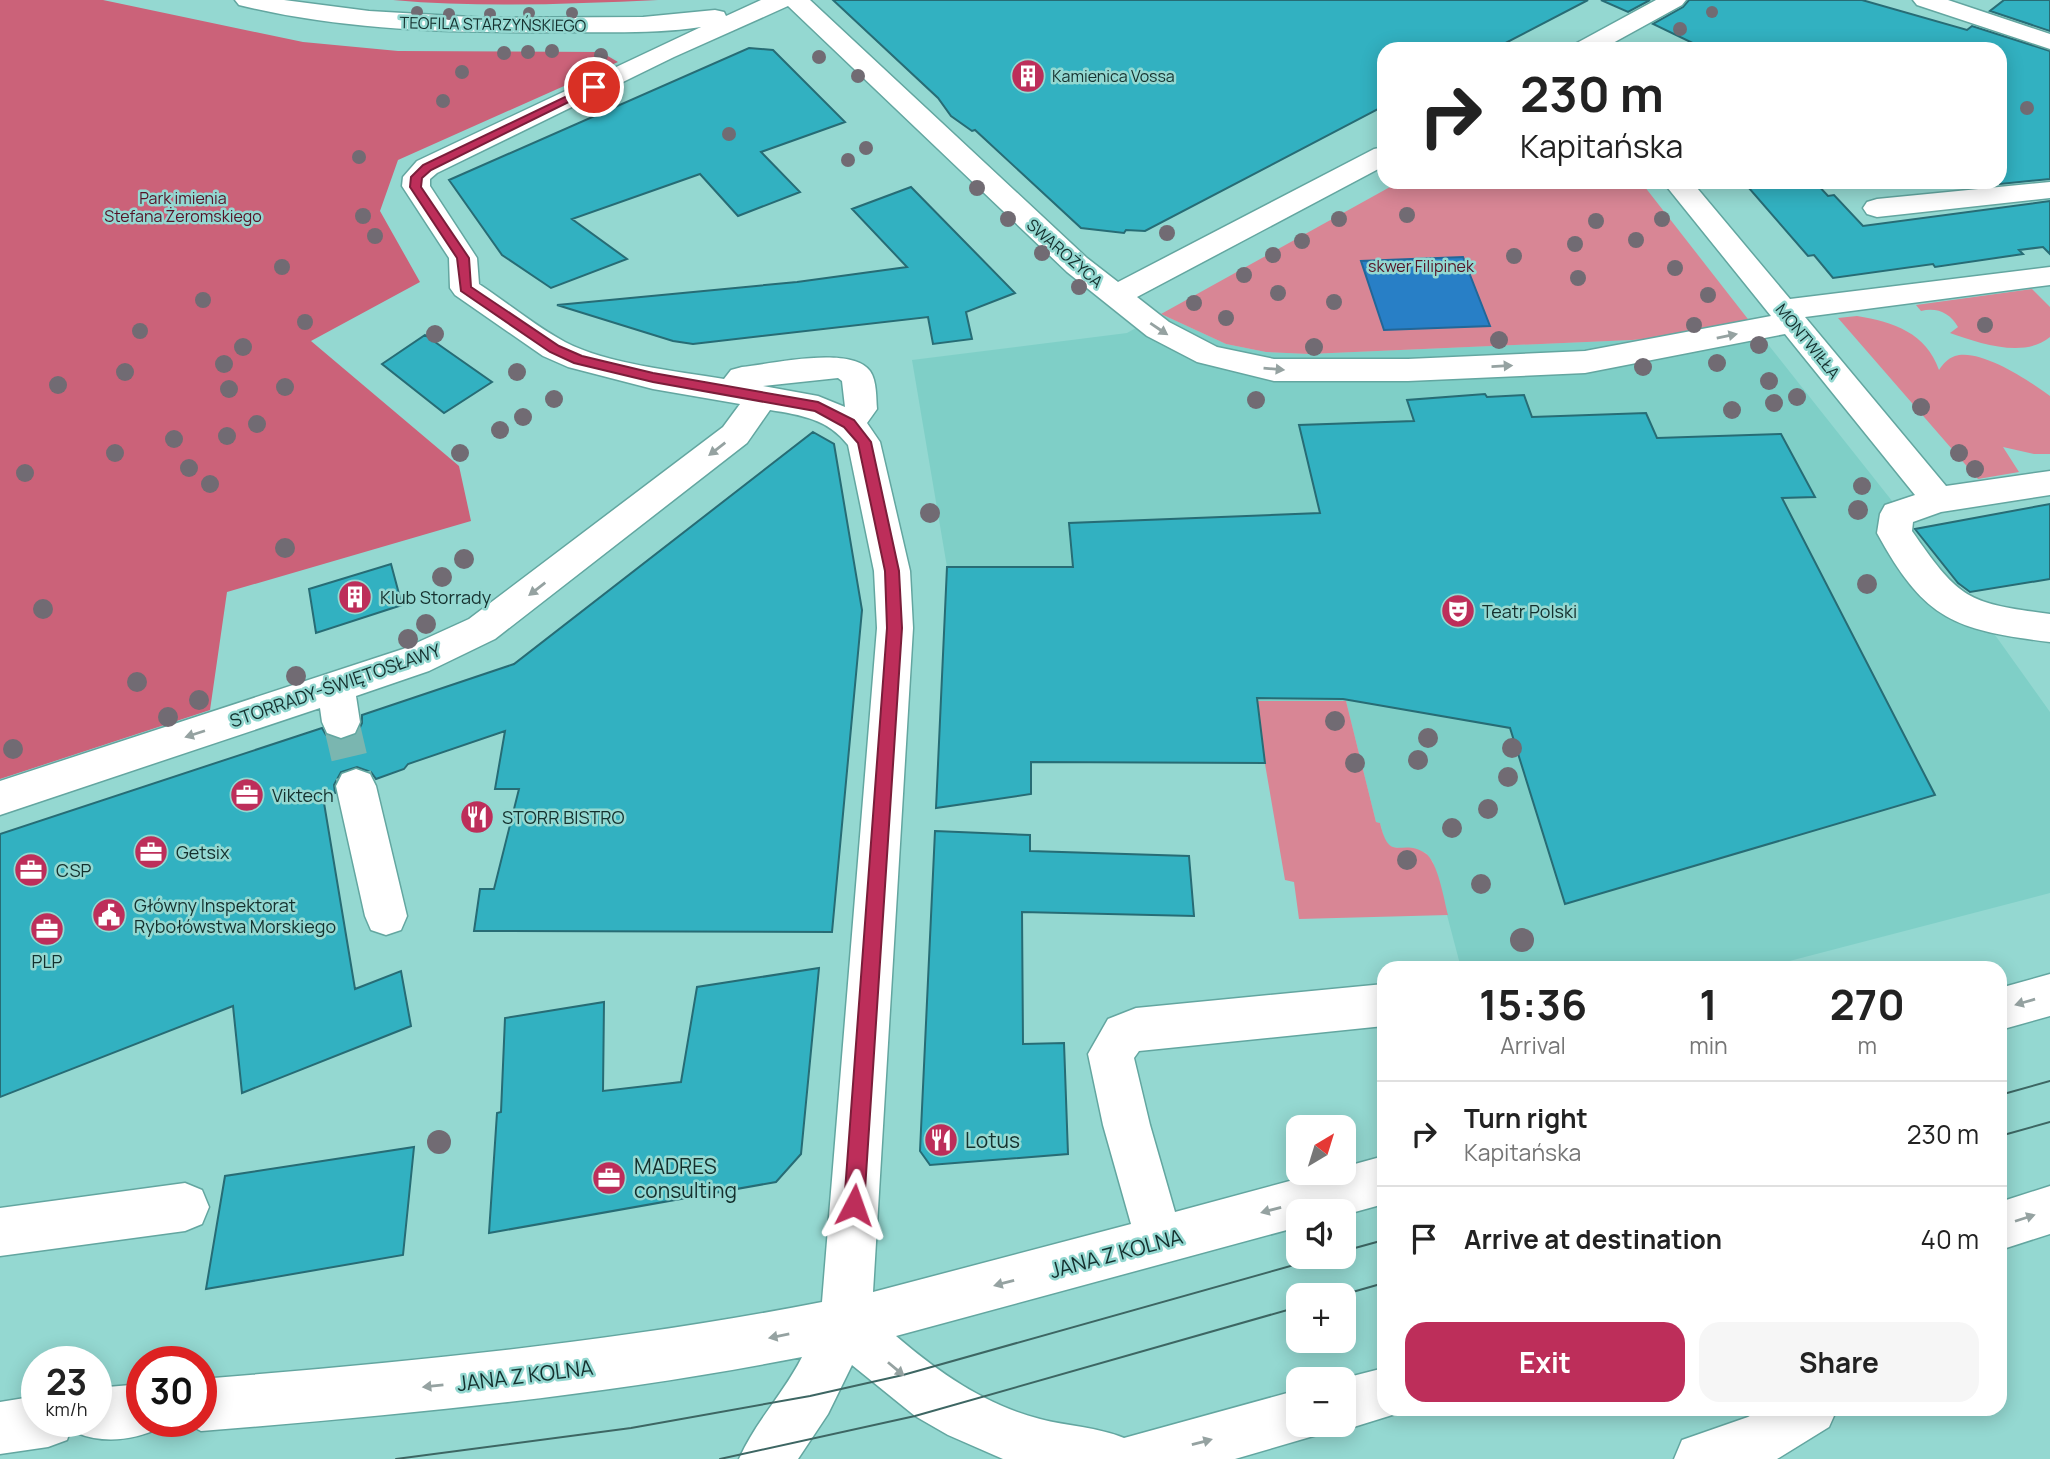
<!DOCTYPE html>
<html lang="en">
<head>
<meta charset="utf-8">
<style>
  :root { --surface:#fff; --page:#f6f6f6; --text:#222; --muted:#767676; --line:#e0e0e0; --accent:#bd2e5a }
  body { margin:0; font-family:Manrope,sans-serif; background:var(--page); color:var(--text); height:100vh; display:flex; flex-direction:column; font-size:26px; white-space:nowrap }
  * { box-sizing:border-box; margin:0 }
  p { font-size:23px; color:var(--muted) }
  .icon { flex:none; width:38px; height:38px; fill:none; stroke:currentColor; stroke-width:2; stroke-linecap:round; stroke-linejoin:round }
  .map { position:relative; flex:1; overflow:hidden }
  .sheet { position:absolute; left:1377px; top:961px; width:630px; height:455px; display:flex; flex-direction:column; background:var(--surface); border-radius:21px; box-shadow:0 4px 18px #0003 }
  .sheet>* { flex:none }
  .top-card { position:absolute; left:1377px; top:42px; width:630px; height:147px; border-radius:21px; box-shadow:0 4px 18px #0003; background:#fff; color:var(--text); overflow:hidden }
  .needle { width:46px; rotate:38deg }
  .controls { position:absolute; left:1286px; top:1115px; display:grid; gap:14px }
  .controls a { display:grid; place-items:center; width:70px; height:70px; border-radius:14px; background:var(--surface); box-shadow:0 4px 18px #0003; font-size:35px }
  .speed { position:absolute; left:21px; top:1346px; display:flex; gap:14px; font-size:35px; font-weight:700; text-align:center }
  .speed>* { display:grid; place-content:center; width:91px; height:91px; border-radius:50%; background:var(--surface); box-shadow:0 4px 18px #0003; line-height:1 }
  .speed small { font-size:18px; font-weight:400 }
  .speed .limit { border:10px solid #d22; background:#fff; color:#111 }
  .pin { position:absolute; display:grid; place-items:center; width:60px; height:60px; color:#fff; margin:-30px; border:4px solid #fff; border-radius:50%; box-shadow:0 2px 7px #0007 }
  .me { position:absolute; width:77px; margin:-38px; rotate:4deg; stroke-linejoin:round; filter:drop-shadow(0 0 5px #0008) }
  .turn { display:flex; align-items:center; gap:24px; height:147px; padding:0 28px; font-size:32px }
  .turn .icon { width:91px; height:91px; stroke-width:2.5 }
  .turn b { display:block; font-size:49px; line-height:60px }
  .eta { display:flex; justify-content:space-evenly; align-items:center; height:119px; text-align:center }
  .eta b { font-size:42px; font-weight:700; line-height:49px }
  .action { display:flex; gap:14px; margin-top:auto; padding:14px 28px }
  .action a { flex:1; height:80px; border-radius:21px; background:var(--accent); color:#fff; font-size:28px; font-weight:700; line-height:80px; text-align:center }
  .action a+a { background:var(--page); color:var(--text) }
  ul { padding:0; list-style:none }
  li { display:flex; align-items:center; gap:21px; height:105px; padding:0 28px; border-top:2px solid var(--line) }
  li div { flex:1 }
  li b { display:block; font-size:26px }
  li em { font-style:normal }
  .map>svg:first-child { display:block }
</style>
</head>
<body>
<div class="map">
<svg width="2050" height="1459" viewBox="0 0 2050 1459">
  <rect width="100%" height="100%" fill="#94d8d1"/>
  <!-- built -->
  <path fill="#7fcfc7" d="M1161,314L1226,344L1266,352L1309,354L1632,340L1678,336L1751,323L1965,593L2050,712V893L1763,968H1461L1433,862L1426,853L1417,850L1391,847L1385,841L1380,823L1376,822L1346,701H1257L947,567L912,360L1127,333Z"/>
  <!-- green -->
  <path fill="#d88695" d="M1399,182H1641L1751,323L1678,336L1632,340L1309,354L1266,352L1226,344L1161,314Z
    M2032,289L2050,307V337C2024,359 1979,343 1950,333L1958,327C1950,313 1937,307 1921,311L1916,305Z
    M1857,316C1894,322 1926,333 1939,370C1943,364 1947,359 1955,356C1980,348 2030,381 2050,396V454H2034L2003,447L2019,472L1978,479L1838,318Z
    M1257,701H1346L1376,822L1380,823C1390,865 1401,837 1425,853C1438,861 1444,900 1448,915L1299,919L1294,882L1285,880L1265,764Z"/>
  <!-- forest -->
  <path fill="#cb6279" d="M0,0H103L303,42L398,51L601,52L618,62L398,160L380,211L420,282L311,341L459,466L471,521L227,592L210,710L0,779Z
    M393,0H658C570,4 481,8 393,0Z"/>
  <!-- water -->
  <path fill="#287fc6" stroke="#226798" stroke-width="2" d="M1463,257L1490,326L1384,330L1361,261Z"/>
  <!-- building -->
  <path fill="#32b1c1" stroke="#276c75" stroke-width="2" d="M833,0H1588L1494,49H1384V106L1145,231L1126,230L1124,233L1081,228L975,130L972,131L951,116L938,98Z
    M1601,0H1650L1628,12Z
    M1689,0H1862L1967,30L1972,26L2050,51V179L2000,184V49H1705L1653,24L1683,7Z
    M2004,0H2050V31L1990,11Z
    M749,48L773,50L845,122L761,152L800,192L738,216L700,174L572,219L627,259L551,288L502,255L449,180Z
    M1750,182H1815L1828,196L1834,195L1863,226L2050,201V254L2043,247L2019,250L2023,254L1935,267L1933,264L1833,278L1814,255L1808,256L1748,187L1754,186Z
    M911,187L1015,293L966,312L972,339L933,344L928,317L693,344L673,341L557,305L797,282L907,267L852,209Z
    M425,335L492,382L444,413L382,364Z
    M1485,394L1487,397L1524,395L1532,417L1646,413L1657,438L1781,434L1815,497L1782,498L1935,795L1565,904L1510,728L1343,699L1257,698L1265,763L1031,762V794L936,808L947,567H1073L1069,523L1320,513L1299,425L1414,421L1407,400Z
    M813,432L834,444L862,610L832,932L474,931L480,889H494L519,789H495L505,731L408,764L404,769L376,779L371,772L357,767L341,772L334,785L335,793L323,797L355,989L401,971L411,1026L242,1093L233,1006L0,1097V834L322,728L326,735L342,740L357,734L362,723V715L514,664Z
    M2050,504V579L1970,592L1958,583L1915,529Z
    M391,564L402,605L316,633L309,589Z
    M935,831L1030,835V851L1189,856L1194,916L1022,912L1023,1044L1064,1043L1068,1154L930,1165L920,1151Z
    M819,968L801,1154L776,1182L489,1233L497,1113L501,1112L505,1018L604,1002L603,1091L681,1082L697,987Z
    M414,1147L403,1255L206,1289L225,1176Z"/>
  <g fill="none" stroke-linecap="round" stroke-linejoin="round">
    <!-- minor-tunnel -->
    <path stroke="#7ab6b0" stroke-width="36" stroke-dasharray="36 18" stroke-linecap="butt" d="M341,722L356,786"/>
    <!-- minor casing -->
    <g stroke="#63a6a0" stroke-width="3">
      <path id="minor" d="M235,0H284L369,11L488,18L643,17L715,10L724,12L726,16L761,0H810L1087,258L1118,282L1374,149L1384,147V166L1137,297L1169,322L1217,347L1274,359H1408L1585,351L1771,316L1663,182H1692L1790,299L2050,267V285L1805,317L1946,486L2050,471V495L1941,512L1913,522L1912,531C1960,600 1967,603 2050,614V642C1955,630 1925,621 1877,533L1880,514L1885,505L1915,495L1785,334L1585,373L1408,381H1274L1197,362L1147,336L1067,272L788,6L674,57L437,173L430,179V186L477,258L479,284C508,303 535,326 565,342C607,364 676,371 724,379L731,370L742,367C772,364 851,345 870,371C877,381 876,398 877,409L867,423L880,442L910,571L913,628L873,1292L1131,1224L1103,1125L1088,1054L1108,1019L1136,1008L1384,984V1026L1139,1051L1134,1058L1150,1125L1175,1212L1323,1172H1344V1167L1384,1156V1204L1344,1215V1211H1298V1227L896,1336C938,1372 985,1405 1040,1419C1067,1426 1098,1427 1124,1438L1298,1390V1424H1321L1317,1435L1235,1459H1003L948,1435L915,1416L852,1365L828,1414L798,1459H739C755,1422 784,1393 802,1357C604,1396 402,1415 201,1431L182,1421H201V1379C410,1362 617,1342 822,1302L877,628L874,571L848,445C828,419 801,415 770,410L747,443L495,639L429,671L356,696L360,722L355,733L341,738L327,733L322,722L320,708L0,815V781L403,649L469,619L723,427L740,404L653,389L568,367L543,356L455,295L450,288L449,258L402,186L403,177L417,161L701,27C656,34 609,32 563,32C455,33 344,31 239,5ZM838,378L842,381L845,407L818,396L763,386Z
        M1656,0H1686L1682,5L1602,49H1572L1575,44Z
        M1913,0H1948L2050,34V49L1917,5Z
        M2050,182V198L1877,217L1867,214L1863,208L1867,202L1877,199Z
        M356,769L370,774L376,786L407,916L401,930L386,935L371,930L365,916L336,786L342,774Z
        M2050,974V1016L2000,1030V988Z
        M185,1183L202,1190L209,1207L202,1224L185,1231L0,1256V1208Z
        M2050,1186V1234L2000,1250V1202Z
        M1384,1368V1409H1404L1402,1412L1344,1430L1331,1424H1344V1379H1341Z
        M142,1384V1421H164L160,1428C134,1440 104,1444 77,1433L73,1423L67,1440L48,1447L0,1454V1402L37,1396V1421H96V1388Z
        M1762,1409H1837L1829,1427L1777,1459H1674L1682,1440L1748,1417Z"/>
    </g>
    <!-- minor -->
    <use href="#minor" fill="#fff" fill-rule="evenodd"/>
    <!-- tram -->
    <path stroke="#3d6663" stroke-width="2" d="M2000,1095L2050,1081
      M2000,1136L2050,1122
      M1344,1251L1384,1240
      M1342,1295L1384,1283
      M396,1459L631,1428L810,1396L903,1375L1326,1256
      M720,1459L915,1416L1298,1307"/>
  </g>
  <!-- trees -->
  <g fill="#716b73">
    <circle cx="417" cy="12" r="6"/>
    <circle cx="1712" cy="12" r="6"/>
    <circle cx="529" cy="13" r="6"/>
    <circle cx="572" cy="13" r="6"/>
    <circle cx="449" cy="14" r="6"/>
    <circle cx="490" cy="14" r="6"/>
    <circle cx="1680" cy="29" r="7"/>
    <circle cx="552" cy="51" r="7"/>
    <circle cx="528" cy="52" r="7"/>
    <circle cx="504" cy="53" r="7"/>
    <circle cx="601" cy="55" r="7"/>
    <circle cx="819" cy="57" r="7"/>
    <circle cx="462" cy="72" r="7"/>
    <circle cx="858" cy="76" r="7"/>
    <circle cx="443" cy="101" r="7"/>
    <circle cx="2027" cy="108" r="7"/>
    <circle cx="729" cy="134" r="7"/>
    <circle cx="866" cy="148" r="7"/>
    <circle cx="359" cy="157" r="7"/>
    <circle cx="848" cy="160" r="7"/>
    <circle cx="977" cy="188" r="8"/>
    <circle cx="1407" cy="215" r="8"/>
    <circle cx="363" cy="216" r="8"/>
    <circle cx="1008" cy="219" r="8"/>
    <circle cx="1339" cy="219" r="8"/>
    <circle cx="1662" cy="219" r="8"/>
    <circle cx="1596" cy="221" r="8"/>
    <circle cx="1167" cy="233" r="8"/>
    <circle cx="375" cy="236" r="8"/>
    <circle cx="1636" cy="240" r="8"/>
    <circle cx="1302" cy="241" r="8"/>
    <circle cx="1575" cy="244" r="8"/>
    <circle cx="1042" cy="253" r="8"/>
    <circle cx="1273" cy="255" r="8"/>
    <circle cx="1514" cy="256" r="8"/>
    <circle cx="282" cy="267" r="8"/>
    <circle cx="1675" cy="268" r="8"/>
    <circle cx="1244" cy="275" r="8"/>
    <circle cx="1578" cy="278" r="8"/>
    <circle cx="1079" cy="287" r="8"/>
    <circle cx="1278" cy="293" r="8"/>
    <circle cx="1708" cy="295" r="8"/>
    <circle cx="203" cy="300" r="8"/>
    <circle cx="1334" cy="302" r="8"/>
    <circle cx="1194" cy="303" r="8"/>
    <circle cx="1226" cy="318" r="8"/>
    <circle cx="305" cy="322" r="8"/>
    <circle cx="1694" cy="325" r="8"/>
    <circle cx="1985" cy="325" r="8"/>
    <circle cx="140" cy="331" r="8"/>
    <circle cx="435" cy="334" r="9"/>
    <circle cx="1499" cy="340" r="9"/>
    <circle cx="1759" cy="345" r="9"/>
    <circle cx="243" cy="347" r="9"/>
    <circle cx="1314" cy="347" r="9"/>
    <circle cx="1717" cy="363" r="9"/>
    <circle cx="224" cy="364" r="9"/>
    <circle cx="1643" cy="367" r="9"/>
    <circle cx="125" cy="372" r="9"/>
    <circle cx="517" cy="372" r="9"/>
    <circle cx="1769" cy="381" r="9"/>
    <circle cx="58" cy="385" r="9"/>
    <circle cx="285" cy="387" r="9"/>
    <circle cx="229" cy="389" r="9"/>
    <circle cx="1797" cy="397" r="9"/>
    <circle cx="554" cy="399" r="9"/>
    <circle cx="1256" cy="400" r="9"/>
    <circle cx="1774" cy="403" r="9"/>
    <circle cx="1921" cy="407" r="9"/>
    <circle cx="1732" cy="410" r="9"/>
    <circle cx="523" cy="417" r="9"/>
    <circle cx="257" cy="424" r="9"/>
    <circle cx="500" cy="430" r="9"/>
    <circle cx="227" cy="436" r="9"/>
    <circle cx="174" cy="439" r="9"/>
    <circle cx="115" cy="453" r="9"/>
    <circle cx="460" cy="453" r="9"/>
    <circle cx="1959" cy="453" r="9"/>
    <circle cx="189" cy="468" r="9"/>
    <circle cx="1975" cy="469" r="9"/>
    <circle cx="25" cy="473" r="9"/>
    <circle cx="210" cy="484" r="9"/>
    <circle cx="1862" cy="486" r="9"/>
    <circle cx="1858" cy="510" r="10"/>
    <circle cx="930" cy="513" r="10"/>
    <circle cx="285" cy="548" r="10"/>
    <circle cx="464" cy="559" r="10"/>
    <circle cx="442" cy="577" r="10"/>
    <circle cx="1867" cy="584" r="10"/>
    <circle cx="43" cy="609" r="10"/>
    <circle cx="426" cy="624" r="10"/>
    <circle cx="408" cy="639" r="10"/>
    <circle cx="296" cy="676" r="10"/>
    <circle cx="137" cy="682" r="10"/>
    <circle cx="199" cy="700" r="10"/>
    <circle cx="168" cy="717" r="10"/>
    <circle cx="1335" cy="721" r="10"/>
    <circle cx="1428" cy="738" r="10"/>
    <circle cx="1512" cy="748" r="10"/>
    <circle cx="13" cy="749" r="10"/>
    <circle cx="1418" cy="760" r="10"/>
    <circle cx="1355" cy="763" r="10"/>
    <circle cx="1508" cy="777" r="10"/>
    <circle cx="1488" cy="809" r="10"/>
    <circle cx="1452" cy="828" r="10"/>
    <circle cx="1407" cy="860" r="10"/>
    <circle cx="1481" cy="884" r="10"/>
    <circle cx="1522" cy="940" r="12"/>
    <circle cx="439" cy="1142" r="12"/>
  </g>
  <!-- one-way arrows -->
  <defs><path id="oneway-solid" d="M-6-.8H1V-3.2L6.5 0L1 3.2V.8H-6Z" transform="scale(1.75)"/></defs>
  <g fill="#95a2a1">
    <use href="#oneway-solid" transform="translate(1159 329) rotate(34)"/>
    <use href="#oneway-solid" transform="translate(1727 336) rotate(-12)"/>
    <use href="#oneway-solid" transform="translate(1502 366) rotate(-3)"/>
    <use href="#oneway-solid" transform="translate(1274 369) rotate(5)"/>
    <use href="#oneway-solid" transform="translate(717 449) rotate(142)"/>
    <use href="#oneway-solid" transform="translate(537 589) rotate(142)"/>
    <use href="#oneway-solid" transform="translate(195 734) rotate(162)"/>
    <use href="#oneway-solid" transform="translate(2025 1002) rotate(164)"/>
    <use href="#oneway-solid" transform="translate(1271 1210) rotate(165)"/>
    <use href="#oneway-solid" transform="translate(2025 1218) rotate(-18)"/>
    <use href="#oneway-solid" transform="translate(1004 1283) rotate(165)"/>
    <use href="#oneway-solid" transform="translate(779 1336) rotate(169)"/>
    <use href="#oneway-solid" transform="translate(896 1369) rotate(40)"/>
    <use href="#oneway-solid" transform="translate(433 1386) rotate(174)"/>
    <use href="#oneway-solid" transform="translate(1202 1442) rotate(-15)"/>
  </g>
  <!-- route -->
  <path fill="#bd2e5a" stroke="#7b1e3a" stroke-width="2" d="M590,85L599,87L431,170L422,178L421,187L469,258L471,287L559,346L582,356L653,373L818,402L854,420L871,442L899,571L902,628L864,1205L861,1212L854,1215L847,1212L844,1205L887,628L885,571L858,443L844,427L815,411L653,382L574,363L550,352L461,291L457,258L410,187L411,177L423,165Z"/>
  <!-- icons -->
  <defs>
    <g id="building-disc" transform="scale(1.75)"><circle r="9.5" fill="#bd2e5a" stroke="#94d8d1"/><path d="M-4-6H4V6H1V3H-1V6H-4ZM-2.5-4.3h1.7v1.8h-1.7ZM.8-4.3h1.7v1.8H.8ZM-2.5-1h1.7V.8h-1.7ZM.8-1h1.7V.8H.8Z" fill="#fff"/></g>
    <g id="theatre-disc" transform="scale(1.75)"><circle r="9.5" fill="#bd2e5a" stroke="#94d8d1"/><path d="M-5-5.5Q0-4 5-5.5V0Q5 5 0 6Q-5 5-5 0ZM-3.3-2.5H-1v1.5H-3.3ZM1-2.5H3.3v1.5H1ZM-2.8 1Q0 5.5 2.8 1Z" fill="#fff"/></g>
    <g id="office-disc" transform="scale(1.75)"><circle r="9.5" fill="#bd2e5a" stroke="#94d8d1"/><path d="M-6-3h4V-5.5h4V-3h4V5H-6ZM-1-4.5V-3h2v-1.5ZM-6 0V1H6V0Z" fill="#fff"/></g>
    <g id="restaurant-disc" transform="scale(1.75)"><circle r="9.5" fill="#bd2e5a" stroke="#94d8d1"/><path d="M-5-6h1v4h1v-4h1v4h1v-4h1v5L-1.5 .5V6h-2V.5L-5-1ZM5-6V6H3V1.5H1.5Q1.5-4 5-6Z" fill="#fff"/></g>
    <g id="civic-disc" transform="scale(1.75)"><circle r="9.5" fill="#bd2e5a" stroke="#94d8d1"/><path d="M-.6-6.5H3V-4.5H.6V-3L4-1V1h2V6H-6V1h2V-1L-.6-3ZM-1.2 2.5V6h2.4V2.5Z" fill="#fff"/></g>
  </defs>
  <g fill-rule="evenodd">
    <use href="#building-disc" x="1028" y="76"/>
    <use href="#building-disc" x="355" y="597"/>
    <use href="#theatre-disc" x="1458" y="611"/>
    <use href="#office-disc" x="247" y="795"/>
    <use href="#restaurant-disc" x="477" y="817"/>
    <use href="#office-disc" x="151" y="852"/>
    <use href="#office-disc" x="31" y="870"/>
    <use href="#civic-disc" x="109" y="915"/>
    <use href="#office-disc" x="47" y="929"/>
    <use href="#restaurant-disc" x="941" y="1140"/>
    <use href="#office-disc" x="609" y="1178"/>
  </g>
  <g text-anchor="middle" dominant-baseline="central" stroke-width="5" stroke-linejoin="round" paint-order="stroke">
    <!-- far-street labels -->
    <g font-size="16" fill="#14302e" stroke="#94d8d1">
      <text transform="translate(493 24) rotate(1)">TEOFILA STARZYŃSKIEGO</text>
      <text transform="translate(1065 253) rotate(41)">SWAROŻYCA</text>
      <text transform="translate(1808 341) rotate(51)">MONTWIŁŁA</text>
    </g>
    <!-- far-poi labels -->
    <g font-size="16" fill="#14302e" stroke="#94d8d1" text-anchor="start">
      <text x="1052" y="76">Kamienica Vossa</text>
    </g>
    <!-- far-park labels -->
    <g font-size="16" fill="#551226" stroke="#94d8d1">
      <text x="183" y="198">Park imienia<tspan x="183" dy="18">Stefana Żeromskiego</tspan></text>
      <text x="1421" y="266">skwer Filipinek</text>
    </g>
    <!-- poi labels -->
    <g font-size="18" fill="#14302e" stroke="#94d8d1" text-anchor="start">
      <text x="380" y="597">Klub Storrady</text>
      <text x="1482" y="611">Teatr Polski</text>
      <text x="272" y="795">Viktech</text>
      <text x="502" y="817">STORR BISTRO</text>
      <text x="176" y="852">Getsix</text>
      <text x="56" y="870">CSP</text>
      <text x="134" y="905">Główny Inspektorat<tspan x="134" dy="21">Rybołówstwa Morskiego</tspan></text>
      <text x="47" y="961" text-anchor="middle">PLP</text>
    </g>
    <!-- street labels -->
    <g font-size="18" fill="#14302e" stroke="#94d8d1">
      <text transform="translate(335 685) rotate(-19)">STORRADY-ŚWIĘTOSŁAWY</text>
    </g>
    <!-- near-poi labels -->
    <g font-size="21" fill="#14302e" stroke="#94d8d1" text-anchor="start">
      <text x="965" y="1140">Lotus</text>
      <text x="634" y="1166">MADRES<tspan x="634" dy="24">consulting</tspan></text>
    </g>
    <!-- near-street labels -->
    <g font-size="21" fill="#14302e" stroke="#94d8d1">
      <text transform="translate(1116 1253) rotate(-15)">JANA Z KOLNA</text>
      <text transform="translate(525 1375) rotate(-7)">JANA Z KOLNA</text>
    </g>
  </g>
</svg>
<div class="controls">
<a><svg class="needle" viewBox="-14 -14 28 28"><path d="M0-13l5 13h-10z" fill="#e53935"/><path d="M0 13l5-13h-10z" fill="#767676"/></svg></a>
<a><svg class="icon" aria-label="sound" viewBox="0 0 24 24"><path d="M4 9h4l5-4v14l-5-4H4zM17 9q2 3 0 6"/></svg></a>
<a>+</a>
<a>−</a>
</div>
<div class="speed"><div>23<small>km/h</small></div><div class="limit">30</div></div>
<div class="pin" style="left:594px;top:87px;background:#d93025"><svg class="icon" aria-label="arrive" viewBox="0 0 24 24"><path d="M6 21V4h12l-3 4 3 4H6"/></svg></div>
<svg class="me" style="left:854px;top:1205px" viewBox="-20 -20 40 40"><path d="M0-17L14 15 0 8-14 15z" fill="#bd2e5a" stroke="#fff" stroke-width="4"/></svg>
<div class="top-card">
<div class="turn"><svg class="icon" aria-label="right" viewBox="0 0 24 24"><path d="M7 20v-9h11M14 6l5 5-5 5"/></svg><div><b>230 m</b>Kapitańska</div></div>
</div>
<section class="sheet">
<div class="eta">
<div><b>15:36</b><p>Arrival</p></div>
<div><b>1</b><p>min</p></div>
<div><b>270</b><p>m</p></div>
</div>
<ul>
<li><svg class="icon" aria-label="right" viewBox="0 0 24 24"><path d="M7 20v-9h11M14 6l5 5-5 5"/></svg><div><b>Turn right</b><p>Kapitańska</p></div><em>230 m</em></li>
<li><svg class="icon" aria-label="arrive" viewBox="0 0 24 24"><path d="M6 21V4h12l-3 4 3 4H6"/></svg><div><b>Arrive at destination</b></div><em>40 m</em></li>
</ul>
<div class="action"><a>Exit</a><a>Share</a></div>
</section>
</div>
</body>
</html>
